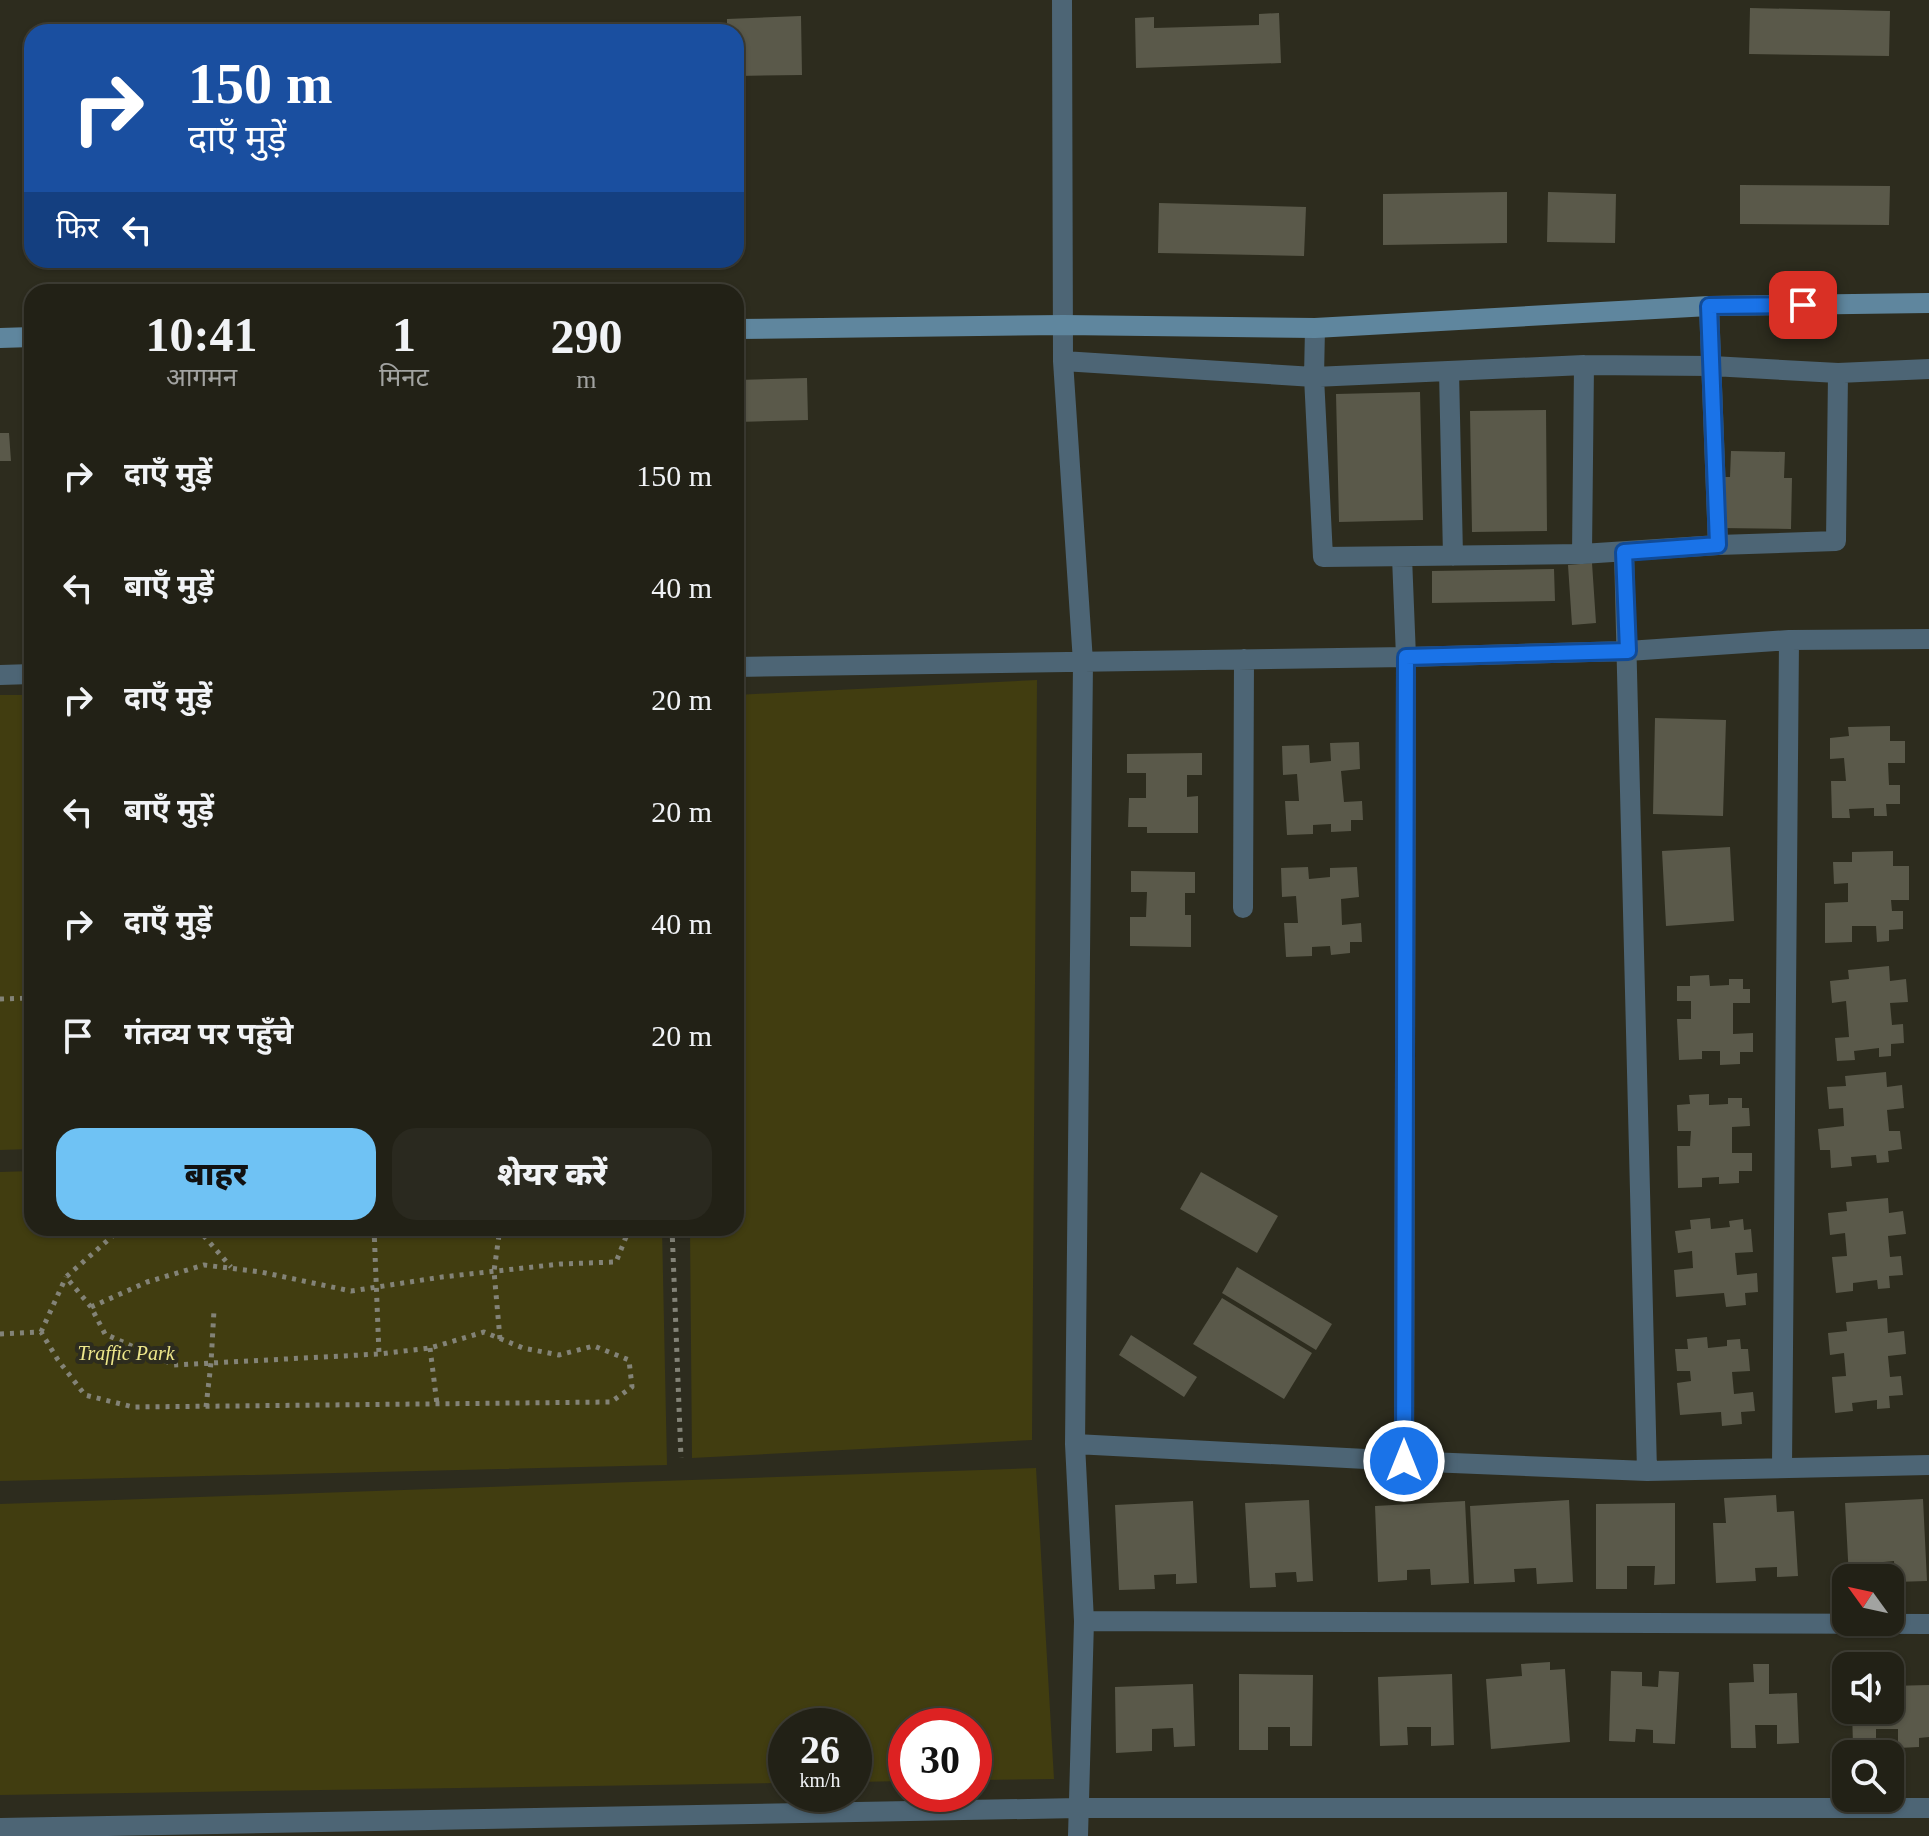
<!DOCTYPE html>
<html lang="hi">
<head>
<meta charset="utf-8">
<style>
  :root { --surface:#222116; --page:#2a291f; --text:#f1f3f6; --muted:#a2a3a1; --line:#3f3e35; --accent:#6fc2f4 }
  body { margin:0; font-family:"Times New Roman","Noto Sans Devanagari",serif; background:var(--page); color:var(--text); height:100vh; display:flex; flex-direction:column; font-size:30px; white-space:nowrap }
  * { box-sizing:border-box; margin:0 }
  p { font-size:26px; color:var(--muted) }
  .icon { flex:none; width:44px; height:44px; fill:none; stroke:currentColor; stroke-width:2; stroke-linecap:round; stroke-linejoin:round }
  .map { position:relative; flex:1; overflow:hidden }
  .panel { position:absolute; left:24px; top:284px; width:720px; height:952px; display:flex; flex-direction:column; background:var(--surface); border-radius:24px; box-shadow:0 2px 6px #0004,0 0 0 2px var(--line) }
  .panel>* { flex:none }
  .hud { position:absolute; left:24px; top:24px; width:720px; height:244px; border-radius:24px; box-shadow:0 2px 6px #0004,0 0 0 2px var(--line); background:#1a4fa0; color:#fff; overflow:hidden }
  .needle { width:52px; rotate:303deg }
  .tools { position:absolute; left:1832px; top:1564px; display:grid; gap:16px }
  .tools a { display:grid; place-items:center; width:72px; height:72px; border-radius:16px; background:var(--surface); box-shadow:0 2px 6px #0004,0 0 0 2px var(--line); font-size:40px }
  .speed { position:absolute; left:768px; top:1708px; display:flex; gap:16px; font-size:40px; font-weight:700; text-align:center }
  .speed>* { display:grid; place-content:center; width:104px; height:104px; border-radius:50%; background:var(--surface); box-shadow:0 2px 6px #0004,0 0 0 2px var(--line); line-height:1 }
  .speed small { font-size:20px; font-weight:400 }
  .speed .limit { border:12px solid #d22; background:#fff; color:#111 }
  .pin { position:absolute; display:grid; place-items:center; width:68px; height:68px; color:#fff; margin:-34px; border-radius:16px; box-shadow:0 4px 12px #0006 }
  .me { position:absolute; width:88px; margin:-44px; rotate:0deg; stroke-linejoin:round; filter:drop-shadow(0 0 6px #0008) }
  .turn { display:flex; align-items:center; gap:28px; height:168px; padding:0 32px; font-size:36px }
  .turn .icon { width:104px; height:104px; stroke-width:2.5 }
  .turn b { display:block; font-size:56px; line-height:68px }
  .then { display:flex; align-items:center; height:76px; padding:0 32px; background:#0003; gap:16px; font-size:30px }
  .eta { display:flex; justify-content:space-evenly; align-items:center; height:136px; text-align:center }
  .eta b { font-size:48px; font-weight:800; line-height:56px }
  .primary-button { display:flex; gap:16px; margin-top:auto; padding:16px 32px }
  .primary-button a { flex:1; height:92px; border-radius:24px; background:var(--accent); color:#111; font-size:32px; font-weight:800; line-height:92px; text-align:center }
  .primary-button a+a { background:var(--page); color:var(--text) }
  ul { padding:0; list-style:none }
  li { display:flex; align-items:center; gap:24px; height:112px; padding:0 32px }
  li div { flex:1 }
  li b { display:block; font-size:30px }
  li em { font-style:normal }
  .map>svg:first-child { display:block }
</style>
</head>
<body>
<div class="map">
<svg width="1929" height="1836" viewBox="0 0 1929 1836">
  <rect width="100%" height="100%" fill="#2d2c1e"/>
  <!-- green -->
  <path fill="#413d10" d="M1037,680L1032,1440L692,1458L690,1228H736V695Z
    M0,695H32V1149L0,1150Z
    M32,1171V1228H662L667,1465L0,1481V1172Z
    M1036,1468L1054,1779L974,1780V1726H906V1781L854,1782V1726H786V1783L0,1795V1504Z"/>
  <!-- building -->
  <path fill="#5a594a" d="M1750,8L1890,11L1889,56L1749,54Z
    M1279,13L1281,63L1136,68L1135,18L1154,17V28L1259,25V14Z
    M801,16L802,75L736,76V32H727V19Z
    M1740,185L1890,186L1889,225L1740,224Z
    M1507,192V243L1383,245V194Z
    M1548,192L1616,194L1615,243L1547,242Z
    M1159,203L1306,207L1304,256L1158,253Z
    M807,378L808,420L737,422L736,380Z
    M1420,392L1423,520L1339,522L1336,394Z
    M1546,410L1547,531L1472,532L1470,411Z
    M0,433H9L11,461H0Z
    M1731,451L1785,452L1784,478H1792L1791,529L1720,528L1721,477H1730Z
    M1592,563L1596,623L1572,625L1568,565Z
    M1554,569L1555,601L1432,603V571Z
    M1655,718L1726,720L1723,816L1653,814Z
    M1890,726V741H1905V763H1888L1889,785H1900V804H1886L1887,816H1874V808L1849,809L1850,818H1832L1831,781H1846L1844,758L1830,759V738L1849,736L1848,727Z
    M1359,742L1360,769L1341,771L1344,802L1362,801L1363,820H1351V831L1331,832V824L1313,825V834L1287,835L1285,801H1299L1297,774L1283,775L1282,746L1309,745L1310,763L1331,761L1330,743Z
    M1202,753V775H1187V797L1198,796V833H1147V827H1128L1129,798H1146V773H1127V754Z
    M1730,847L1734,921L1666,926L1662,851Z
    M1893,851V866H1909V900H1891L1892,911H1903V929L1889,930V941L1877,942L1876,926H1852V942L1825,943V903L1848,902V883L1834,884L1833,862H1852V852Z
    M1308,867L1309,879L1330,877V868L1357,867L1359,897L1341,899L1342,925L1361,923L1362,942H1350V953L1331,955L1330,946L1312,947V956L1286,957L1284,923H1298L1296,896L1282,897L1281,868Z
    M1131,871L1195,872V893H1185V915H1191V947L1130,946V917H1146L1147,892H1131Z
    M1889,966L1890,981L1906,979L1908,1002L1890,1003L1892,1025L1903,1024L1904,1043L1891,1044V1056L1879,1057V1048L1854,1051L1855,1060L1837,1061L1835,1038L1849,1037L1846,1001L1832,1003L1830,981L1849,979L1848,970Z
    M1709,975L1710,986L1729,985V979H1743V989H1750V1003H1733V1034L1753,1033V1052H1740V1064L1720,1065V1051H1702V1059L1679,1060L1677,1019H1691V1001H1677V986H1690V976Z
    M1886,1072L1887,1087L1902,1085L1904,1108L1887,1110L1889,1131H1900L1902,1149L1888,1151L1889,1162L1877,1163L1876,1155L1851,1157L1852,1166L1831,1168L1830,1150H1820L1818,1129L1844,1126L1843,1108L1829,1109L1827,1087L1846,1086L1845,1076Z
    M1709,1094V1105L1728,1104V1098H1742V1108H1749L1750,1126L1732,1127V1153H1752V1171H1739V1183L1719,1184V1177L1702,1178V1187L1678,1188L1677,1146H1690L1691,1131H1678L1677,1105L1690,1104L1689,1095Z
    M1201,1172L1278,1216L1257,1253L1180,1209Z
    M1888,1198L1889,1213L1903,1211L1906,1234L1888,1236L1890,1257L1901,1256L1903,1275L1889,1276L1890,1288L1878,1289L1877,1280L1853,1283V1291L1836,1293L1832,1257L1847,1256L1845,1233L1830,1235L1828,1213L1847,1211L1846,1202Z
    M1710,1218L1711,1229L1730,1227L1729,1221L1743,1219L1744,1230L1751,1229L1753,1252L1735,1253L1737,1275L1757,1273L1758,1292L1745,1293L1746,1305L1726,1307L1724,1293L1676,1297L1674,1270L1693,1268L1692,1251L1678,1253L1675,1231L1691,1229L1690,1220Z
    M1237,1267L1332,1324L1316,1350L1222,1293Z
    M1222,1298L1312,1353L1284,1399L1193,1344Z
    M1887,1318L1888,1333L1904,1331L1906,1354L1888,1356L1890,1377L1901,1376L1903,1395L1889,1396L1890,1408L1877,1409V1400L1852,1403L1853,1411L1835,1413L1832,1377L1846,1376L1844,1353L1830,1355L1828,1333L1847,1331L1846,1322Z
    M1131,1335L1197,1377L1184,1397L1119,1355Z
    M1707,1337L1708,1348L1727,1346V1340L1740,1339L1741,1349H1748L1750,1371L1732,1372L1734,1394L1753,1392L1755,1411L1741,1412L1742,1424L1722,1426L1721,1412L1680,1415L1677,1383L1691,1381L1690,1371H1677L1675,1349H1688L1687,1339Z
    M1776,1495L1777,1512L1794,1511L1798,1576L1777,1577V1567L1755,1568L1756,1581L1716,1583L1713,1523H1726L1724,1498Z
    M1923,1499L1927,1581L1895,1582L1894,1561L1873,1563L1874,1578H1849L1845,1503Z
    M1309,1500L1313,1581L1297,1582L1296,1572L1275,1573L1276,1587L1250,1588L1245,1503Z
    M1569,1500L1573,1582L1537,1584L1536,1568L1514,1569L1515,1582L1474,1584L1470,1506Z
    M1193,1501L1197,1583L1176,1584V1574L1154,1575L1155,1589L1119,1590L1115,1505Z
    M1465,1501L1469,1583L1431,1585L1430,1569L1407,1570V1580L1378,1582L1375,1506Z
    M1675,1503V1584L1654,1585L1655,1566H1627V1589H1596V1504Z
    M1550,1662V1670L1565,1669L1570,1742L1491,1749L1486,1679L1522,1676L1521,1664Z
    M1753,1664H1769V1694L1797,1693L1799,1743L1777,1744V1725H1755L1756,1748H1731L1729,1683L1754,1682Z
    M1611,1671L1642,1672V1686L1658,1687L1659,1671L1679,1672L1675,1744L1653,1743V1730L1636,1729L1635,1742L1609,1741Z
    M1239,1674L1313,1675L1312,1746H1290V1727H1268V1750H1239Z
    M1452,1674L1454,1745L1431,1746V1727H1407L1408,1745L1380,1746L1378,1677Z
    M1193,1684L1195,1746L1174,1747L1173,1728L1152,1729V1751L1116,1753L1115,1687Z
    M1929,1685V1737L1919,1738V1747L1898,1748V1729H1876V1745L1853,1746L1852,1710H1890V1686Z"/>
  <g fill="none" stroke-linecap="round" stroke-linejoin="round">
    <!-- path -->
    <path stroke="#838377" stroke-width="5" stroke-dasharray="4 6" stroke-linecap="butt" d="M0,999L32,998
      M197,1228L231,1267
      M374,1228L379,1354
      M672,1228L681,1458
      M91,1307L147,1282L204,1265L261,1272L351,1291L442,1277L560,1264L616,1262L626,1237L621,1228
      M41,1332L66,1277
      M0,1334L41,1332L58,1360L85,1395L133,1407L611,1402L632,1387L629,1360L594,1346L559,1355L523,1348L484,1332L430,1348L379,1354L174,1365L105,1334L91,1307L66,1277L116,1233L141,1228
      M500,1339L494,1271L500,1228
      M430,1348L437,1404
      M206,1407L211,1363L214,1310"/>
    <!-- street -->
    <path stroke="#4d6575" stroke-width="20" d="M1062,0L1063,361L1083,662L1075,1444L1084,1621L1078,1836
      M1709,306L1718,545
      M1315,328L1314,377L1323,557L1582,554L1718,545L1836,541L1838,373
      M1063,361L1314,377L1584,365L1712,366L1838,373L1929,369
      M1449,371L1453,556
      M1624,552L1647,1471
      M1582,554L1584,365
      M1402,557L1406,657L1404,1461
      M736,667L1406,657L1628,651L1789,640L1929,639
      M0,675L32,674
      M1243,908L1244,659
      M1075,1444L1404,1461L1647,1471L1929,1465
      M1782,1467L1789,640
      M1084,1621L1929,1624
      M0,1828L1078,1808H1929"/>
    <!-- secondary -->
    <path stroke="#5f869e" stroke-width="20" d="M736,329L1063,325L1315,328L1709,306L1929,303
      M0,338L32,337"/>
  </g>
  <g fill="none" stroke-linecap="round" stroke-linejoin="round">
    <!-- route casing -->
    <g stroke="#114b97" stroke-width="20">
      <path id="route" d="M1404,1461L1406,657L1628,651L1624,552L1718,545L1709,306L1803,305"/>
    </g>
    <!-- route -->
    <use href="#route" stroke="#1a73e8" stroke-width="14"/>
  </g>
  <g text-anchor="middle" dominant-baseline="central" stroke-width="8" stroke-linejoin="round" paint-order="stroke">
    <!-- park labels -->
    <g font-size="20" font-style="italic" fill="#eee78b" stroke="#2d2c1e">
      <text x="126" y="1353">Traffic Park</text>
    </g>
  </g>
</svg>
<div class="tools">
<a><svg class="needle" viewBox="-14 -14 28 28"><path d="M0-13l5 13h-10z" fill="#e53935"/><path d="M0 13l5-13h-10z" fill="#a2a3a1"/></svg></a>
<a><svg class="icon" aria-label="sound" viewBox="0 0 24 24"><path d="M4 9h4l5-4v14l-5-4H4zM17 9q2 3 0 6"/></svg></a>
<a><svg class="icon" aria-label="search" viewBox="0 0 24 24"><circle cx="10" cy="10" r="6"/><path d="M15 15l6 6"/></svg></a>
</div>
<div class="speed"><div>26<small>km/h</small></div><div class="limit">30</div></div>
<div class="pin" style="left:1803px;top:305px;background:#d93025"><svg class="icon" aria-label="arrive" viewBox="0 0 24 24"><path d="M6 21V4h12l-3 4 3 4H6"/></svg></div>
<svg class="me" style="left:1404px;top:1461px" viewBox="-20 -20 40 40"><circle r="17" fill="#1a73e8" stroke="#fff" stroke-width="3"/><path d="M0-11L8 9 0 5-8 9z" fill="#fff"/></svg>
<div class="hud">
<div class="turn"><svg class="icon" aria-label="right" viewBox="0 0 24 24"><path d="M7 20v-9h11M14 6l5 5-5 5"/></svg><div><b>150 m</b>दाएँ मुड़ें</div></div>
<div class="then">फिर<svg class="icon" aria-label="left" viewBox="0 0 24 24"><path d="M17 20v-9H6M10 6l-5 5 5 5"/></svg></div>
</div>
<section class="panel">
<div class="eta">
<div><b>10:41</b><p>आगमन</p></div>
<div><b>1</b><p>मिनट</p></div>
<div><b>290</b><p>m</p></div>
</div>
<ul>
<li><svg class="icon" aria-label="right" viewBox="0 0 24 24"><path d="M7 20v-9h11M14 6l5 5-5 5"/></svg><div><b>दाएँ मुड़ें</b></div><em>150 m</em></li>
<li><svg class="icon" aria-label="left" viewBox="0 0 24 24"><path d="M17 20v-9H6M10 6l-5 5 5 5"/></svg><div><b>बाएँ मुड़ें</b></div><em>40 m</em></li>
<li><svg class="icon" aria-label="right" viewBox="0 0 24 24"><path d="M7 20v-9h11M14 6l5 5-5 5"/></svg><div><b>दाएँ मुड़ें</b></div><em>20 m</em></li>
<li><svg class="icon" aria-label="left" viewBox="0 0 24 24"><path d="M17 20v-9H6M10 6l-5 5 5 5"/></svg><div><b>बाएँ मुड़ें</b></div><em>20 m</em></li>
<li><svg class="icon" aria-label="right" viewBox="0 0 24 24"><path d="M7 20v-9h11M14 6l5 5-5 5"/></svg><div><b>दाएँ मुड़ें</b></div><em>40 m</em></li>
<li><svg class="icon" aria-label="arrive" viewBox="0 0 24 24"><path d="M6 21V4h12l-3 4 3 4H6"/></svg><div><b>गंतव्य पर पहुँचे</b></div><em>20 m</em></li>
</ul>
<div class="primary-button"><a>बाहर</a><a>शेयर करें</a></div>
</section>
</div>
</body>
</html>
